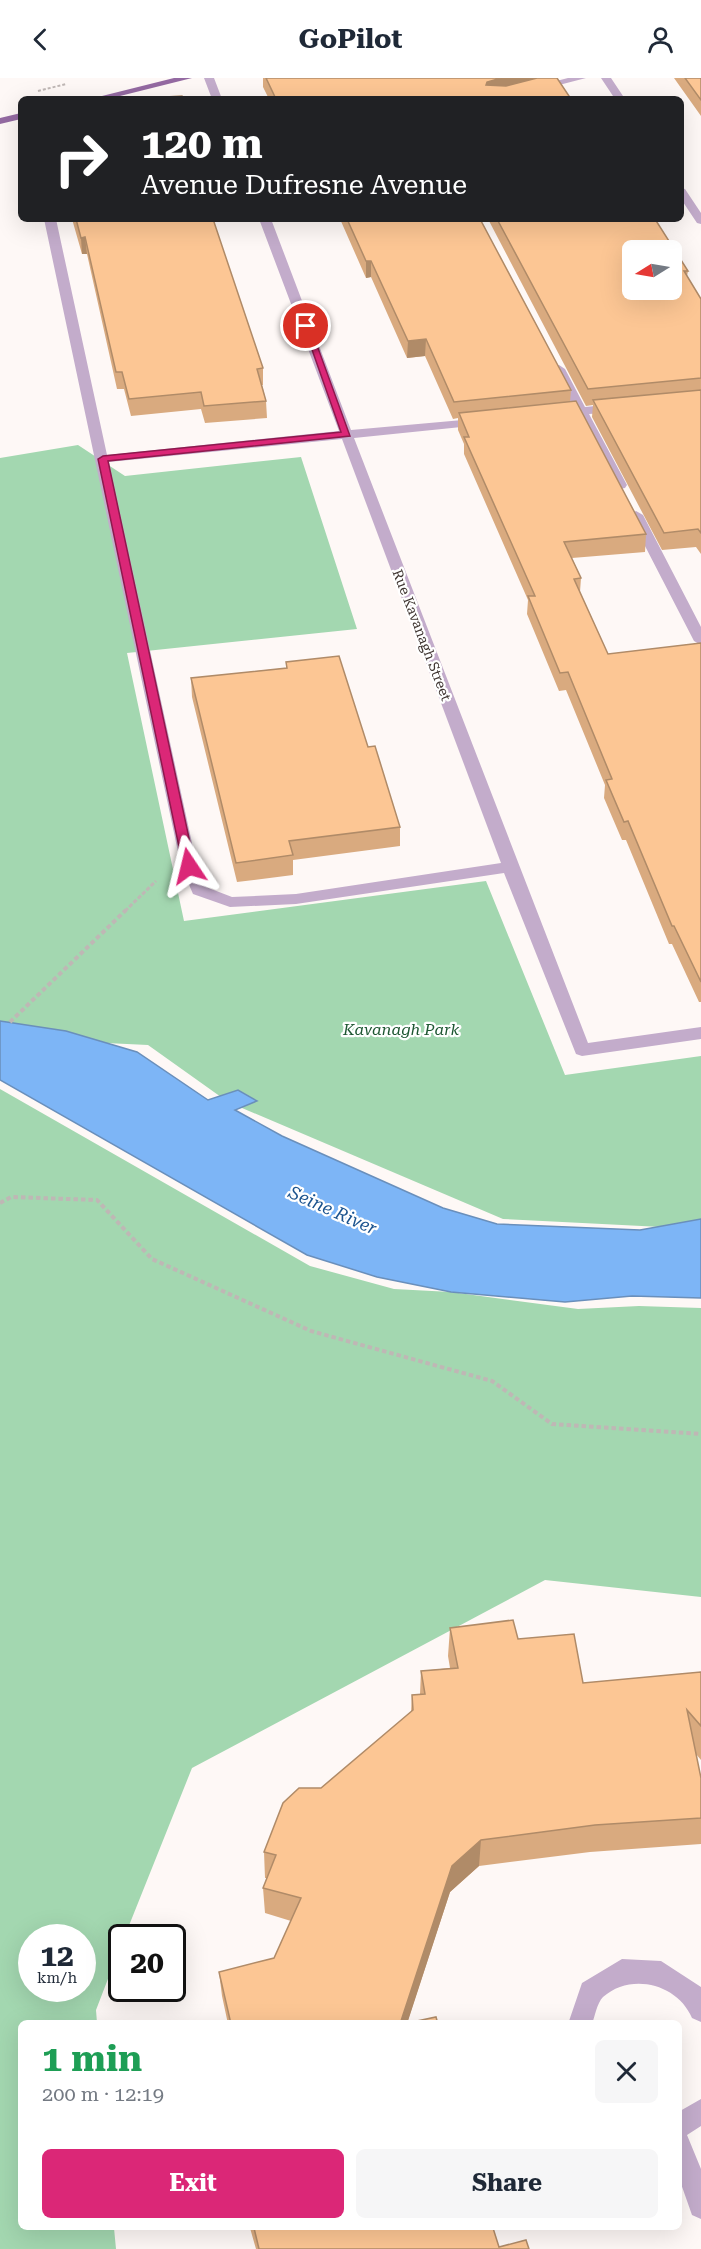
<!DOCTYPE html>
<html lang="en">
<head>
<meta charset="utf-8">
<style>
  :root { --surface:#fff; --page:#f6f6f7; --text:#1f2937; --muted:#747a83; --accent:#db2777 }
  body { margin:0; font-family:"Roboto Serif",serif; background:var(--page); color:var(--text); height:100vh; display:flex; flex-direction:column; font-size:22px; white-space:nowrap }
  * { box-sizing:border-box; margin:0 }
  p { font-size:20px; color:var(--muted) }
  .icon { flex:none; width:33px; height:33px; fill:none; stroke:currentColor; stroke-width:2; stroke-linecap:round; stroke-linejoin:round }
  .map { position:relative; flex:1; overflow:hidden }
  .side { position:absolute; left:18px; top:1942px; width:664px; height:210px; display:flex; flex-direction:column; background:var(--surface); border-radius:9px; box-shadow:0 6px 24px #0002 }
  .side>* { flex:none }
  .banner { position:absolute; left:18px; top:18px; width:666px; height:126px; border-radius:9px; box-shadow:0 6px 24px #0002; background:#202124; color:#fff; overflow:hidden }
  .needle { width:39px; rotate:259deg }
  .fabs { position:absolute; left:622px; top:162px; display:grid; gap:12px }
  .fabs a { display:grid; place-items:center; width:60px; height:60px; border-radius:9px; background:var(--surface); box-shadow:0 6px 24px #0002; font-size:30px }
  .speed { position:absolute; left:18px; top:1846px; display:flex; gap:12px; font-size:30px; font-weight:700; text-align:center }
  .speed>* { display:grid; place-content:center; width:78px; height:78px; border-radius:50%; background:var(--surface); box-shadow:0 6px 24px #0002; line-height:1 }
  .speed small { font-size:15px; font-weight:400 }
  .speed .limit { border:3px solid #111; border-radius:9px; background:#fff; color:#111 }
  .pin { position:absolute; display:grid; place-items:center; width:51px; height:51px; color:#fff; margin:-26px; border:3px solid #fff; border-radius:50%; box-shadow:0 2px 6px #0007 }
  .me { position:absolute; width:66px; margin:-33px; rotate:350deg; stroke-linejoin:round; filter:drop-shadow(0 0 4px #0008) }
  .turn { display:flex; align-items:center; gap:21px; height:126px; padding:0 24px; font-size:27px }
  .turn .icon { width:78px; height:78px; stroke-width:2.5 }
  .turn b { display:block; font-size:42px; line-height:51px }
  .round { display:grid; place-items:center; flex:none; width:63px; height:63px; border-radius:9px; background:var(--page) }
  .summary { display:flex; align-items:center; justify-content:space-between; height:102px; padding:0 24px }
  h1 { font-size:36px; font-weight:700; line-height:45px; color:#1e9e55 }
  .cta { display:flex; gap:12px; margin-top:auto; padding:12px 24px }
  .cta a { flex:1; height:69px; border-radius:9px; background:var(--accent); color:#fff; font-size:24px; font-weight:700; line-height:69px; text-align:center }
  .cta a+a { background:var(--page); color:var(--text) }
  header { display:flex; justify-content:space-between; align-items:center; height:78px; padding:0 24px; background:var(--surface); font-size:27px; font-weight:700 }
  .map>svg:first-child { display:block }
</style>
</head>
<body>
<header><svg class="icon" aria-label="back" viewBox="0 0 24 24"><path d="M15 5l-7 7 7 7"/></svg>GoPilot<svg class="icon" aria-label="person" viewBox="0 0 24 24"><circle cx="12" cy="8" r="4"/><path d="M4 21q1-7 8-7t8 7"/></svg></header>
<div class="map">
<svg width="701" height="2171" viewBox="0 0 701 2171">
  <rect width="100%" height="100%" fill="#fef8f6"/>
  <!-- green -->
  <path fill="#a3d7b0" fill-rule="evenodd" d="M78,367L125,398L301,379L357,551L127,575L184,843L486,803L565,997L701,978V1151L503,1141L228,1024L148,967L0,960V380Z
    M0,1011L310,1188L394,1211L451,1214L578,1231L639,1228L701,1230V1519L545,1502L192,1690L124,1860H122L121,1867L96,1932L97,1945L21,1946V2150H114L116,2171H0ZM32,1860H82V1911H32Z"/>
  <!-- water -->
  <path fill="#7db5f6" stroke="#6a8fbb" stroke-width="1.5" d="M0,943L66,953L137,974L208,1022L238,1012L257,1023L235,1032L282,1058L443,1130L497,1146L640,1152L701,1141V1220L632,1218L565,1224L451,1214L377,1199L307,1177L0,1002Z"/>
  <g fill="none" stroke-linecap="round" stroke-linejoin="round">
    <!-- path-far2 -->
    <path stroke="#bfb7b5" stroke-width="2" stroke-dasharray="3 2" stroke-linecap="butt" d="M38,13L66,6"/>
    <!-- path-far1 -->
    <path stroke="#bfb7b5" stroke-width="3" stroke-dasharray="4 2" stroke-linecap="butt" d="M125,833L156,803"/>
    <!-- path -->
    <path stroke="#bfb7b5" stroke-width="4" stroke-dasharray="4.5 3" stroke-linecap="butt" d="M10,944L126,832
      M0,1125L11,1119L97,1122L152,1181L311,1253L492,1303L552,1346L701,1356"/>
    <!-- minor -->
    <path fill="#c3accb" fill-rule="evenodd" d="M204,0H214L222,21H212Z
      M568,0H586L505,21H487Z
      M601,0H611L625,21H615Z
      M681,110L685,111L701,135V146L697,145L681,121Z
      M44,141H56L107,377L339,353L259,141H271L351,352L485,340V346L481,347L354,360L588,965L701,949V961L582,978L576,976L504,795L296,826L230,829L193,816L181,788ZM342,361L501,785L296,816L232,819L206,809L197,788L109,384Z
      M559,287L565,291L585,329L616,326L622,330L616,334L589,336L627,407L625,410L620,411L613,407L577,338L556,340L550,336L556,332L574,330L553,291Z
      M636,433L643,437L701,549V567L694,563L629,437Z
      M622,1881L661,1883L701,1909V1944L692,1940C678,1906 631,1894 603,1919C597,1925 595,1938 592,1946H568L582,1905Z
      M701,2021V2048L687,2057L701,2091V2141L692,2137L680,2103V2033Z"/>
    <!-- major -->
    <path fill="#946aa2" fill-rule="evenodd" d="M174,0H192L108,21H90Z
      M21,35V41L0,46V40Z"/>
  </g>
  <!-- wall -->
  <path fill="#d9aa7f" d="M263,0H557L571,21H269L263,9Z
    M674,0H701V38Z
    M72,141H213L263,290V307H262L266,323L267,340L205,345L201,331L131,338L124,311H117L87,176H82Z
    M340,141H480L571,312L570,324L646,456L645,474L572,480L581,500L580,514L608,576L701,565V924H699L672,866H669L626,762H622L604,720L605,707L566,612L559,613L527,536L528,522L464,376V366L458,352V340L453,341L425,278L407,280L371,199L366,200Z
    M488,141H655L688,193L687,198L701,221V476L696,469L662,472L592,339L593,327L586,328Z
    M286,584L368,669L400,749V768L293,782V797L237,804L192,619L191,600L286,590Z
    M450,1550L518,1561L583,1605L701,1594V1682L696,1676L701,1700V1766L590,1774L479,1788L450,1814L407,1945L438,1946H228L222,1918L219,1894L274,1880L291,1843L265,1835L263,1810L267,1800H265L264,1774L321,1710L411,1634L412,1617L420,1616L421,1593L450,1590L448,1578Z
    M250,2150H493L499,2169L529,2171H256Z"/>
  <!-- shaded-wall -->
  <path fill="#b08b68" d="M501,0H548L486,19V7L487,4Z
    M85,159L87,176H82L81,160Z
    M366,183H371V199L366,200Z
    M426,261L425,278L407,280L408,263Z
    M481,1762L479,1788L450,1814L407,1946H400L452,1788Z"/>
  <!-- building -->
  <path fill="#fcc694" stroke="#b08b68" stroke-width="1.5" fill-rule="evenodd" d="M266,0H501L487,4L486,7L506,8L537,0H557L571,21H276Z
    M685,0H701V22Z
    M182,18L183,21H130Z
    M76,141H213L263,290L257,291L266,323L204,328L201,314L129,321L122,294H116L85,159L81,160Z
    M347,141H480L571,312L454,324L426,261L408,263L371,183H366Z
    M497,141H655L688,193H684L701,221V300L588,311ZM633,172H672V212H633Z
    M701,312V455L698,451L664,455L593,322Z
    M576,323L646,456L564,464L581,500L574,501L608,576L701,565V904L674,848H672L628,743L624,744L606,702L612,701L568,594L560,595L528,518H535L464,359H469L459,335Z
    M339,578L368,669L375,668L400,749L289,763L293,777L236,785L191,600L287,590L286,584Z
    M513,1542L518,1561L574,1556L583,1605L701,1594V1648L687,1632L701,1700V1740L595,1747L481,1762L452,1788L400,1946H231L219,1894L274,1880L301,1820L263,1810L276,1777L264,1774L283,1725L299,1710H321L413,1632L412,1617L425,1616L421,1593L458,1590L450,1550Z
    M436,1939L438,1946H403Z
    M254,2150H493L499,2169L526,2162L529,2171H259Z"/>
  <!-- route -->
  <path fill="#db2777" stroke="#8e194d" stroke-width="1.5" d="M303,246L310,248L350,358L108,383L195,788L189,792L183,788L98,381L103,378L341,354Z"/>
  <g text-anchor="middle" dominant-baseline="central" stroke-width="4.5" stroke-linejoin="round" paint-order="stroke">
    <!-- far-street labels -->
    <g font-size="14" fill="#3f3531" stroke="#fff">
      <text transform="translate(422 557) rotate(69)">Rue Kavanagh Street</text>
    </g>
    <!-- park labels -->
    <g font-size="16" font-style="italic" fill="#1e5732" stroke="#fff">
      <text x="401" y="951">Kavanagh Park</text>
    </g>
    <!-- water labels -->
    <g font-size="18" font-style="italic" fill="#1b538e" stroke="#fff">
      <text transform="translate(333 1132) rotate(24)">Seine River</text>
    </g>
  </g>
</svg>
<div class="fabs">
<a><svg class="needle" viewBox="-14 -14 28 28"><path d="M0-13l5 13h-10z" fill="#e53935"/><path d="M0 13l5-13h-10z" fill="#747a83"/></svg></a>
</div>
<div class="speed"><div>12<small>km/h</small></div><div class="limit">20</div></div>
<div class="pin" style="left:306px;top:248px;background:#d93025"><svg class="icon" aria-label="arrive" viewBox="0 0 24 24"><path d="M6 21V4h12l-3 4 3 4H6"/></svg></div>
<svg class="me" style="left:189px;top:788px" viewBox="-20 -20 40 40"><path d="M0-17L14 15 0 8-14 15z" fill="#db2777" stroke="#fff" stroke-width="4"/></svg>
<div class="banner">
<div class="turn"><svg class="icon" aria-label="right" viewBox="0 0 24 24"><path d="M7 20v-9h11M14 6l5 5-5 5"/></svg><div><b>120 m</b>Avenue Dufresne Avenue</div></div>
</div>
<section class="side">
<div class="summary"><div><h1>1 min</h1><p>200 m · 12:19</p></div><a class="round"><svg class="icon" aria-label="close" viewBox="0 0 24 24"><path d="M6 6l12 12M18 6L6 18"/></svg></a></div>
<div class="cta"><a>Exit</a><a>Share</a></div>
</section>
</div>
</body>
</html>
